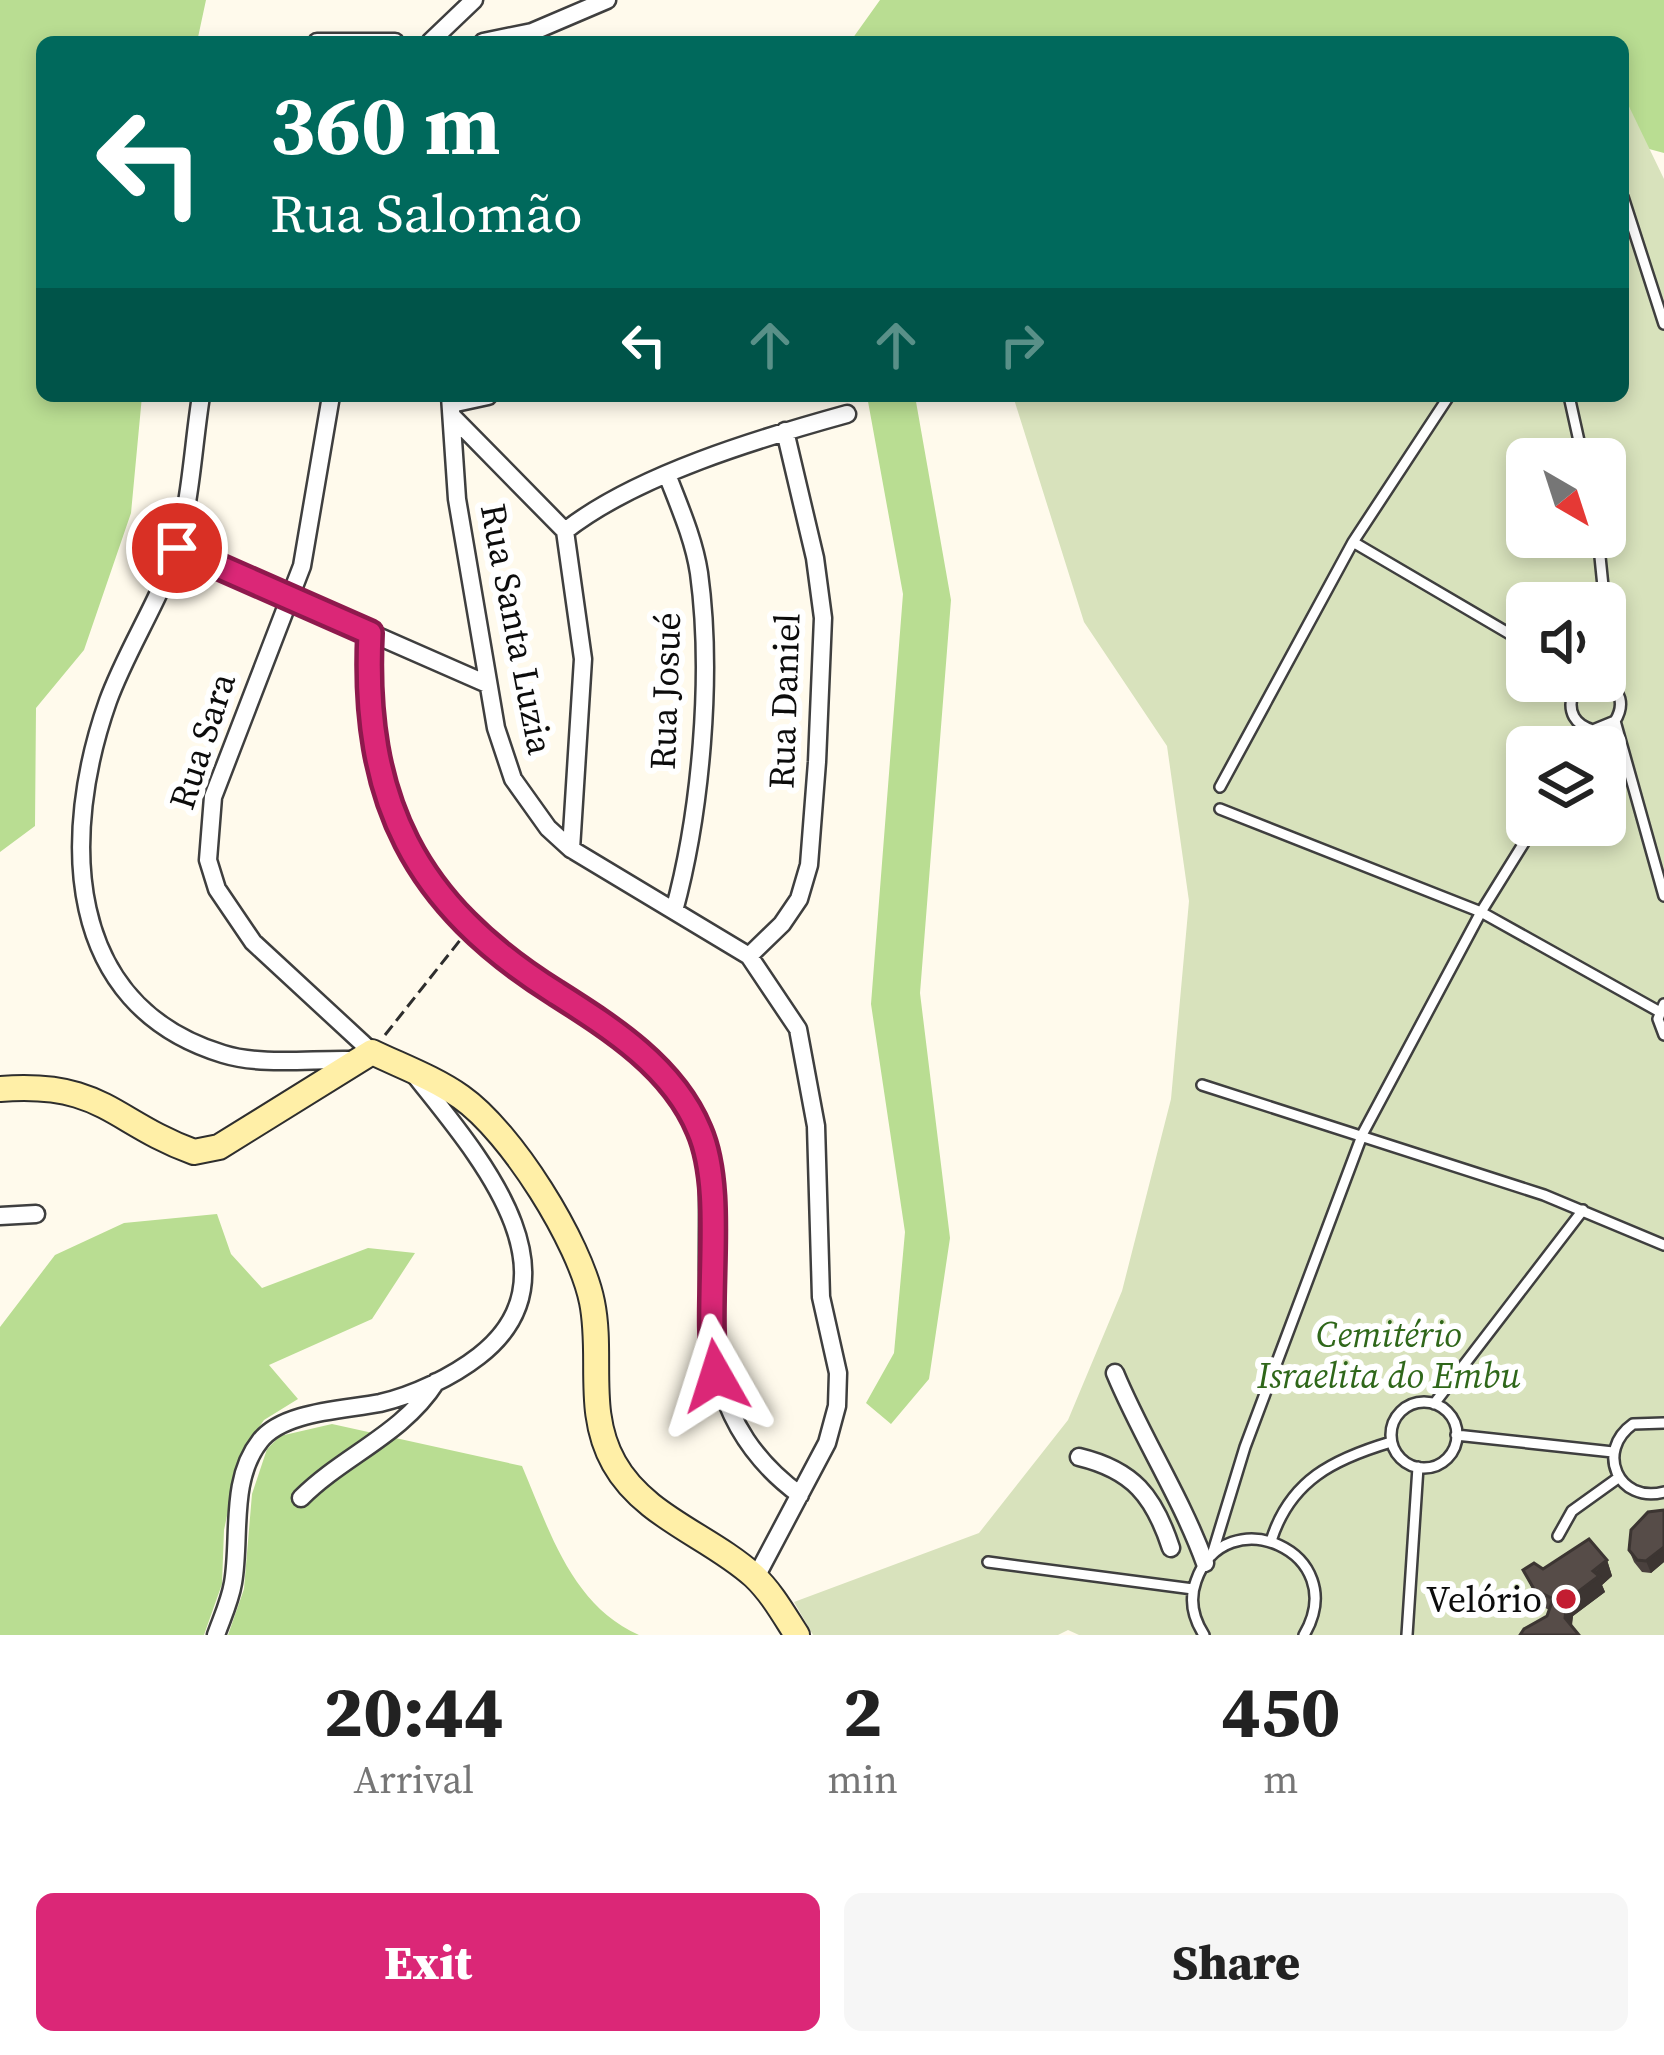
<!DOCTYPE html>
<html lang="en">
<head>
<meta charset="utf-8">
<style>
  :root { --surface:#fff; --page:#f6f6f6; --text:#222; --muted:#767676; --accent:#db2777 }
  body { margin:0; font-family:"Source Serif 4",serif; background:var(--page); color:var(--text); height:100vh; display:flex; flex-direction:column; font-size:45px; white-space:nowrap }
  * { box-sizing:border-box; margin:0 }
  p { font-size:39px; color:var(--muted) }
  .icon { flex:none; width:66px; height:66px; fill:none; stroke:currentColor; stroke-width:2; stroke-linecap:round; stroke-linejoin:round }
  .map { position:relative; height:1635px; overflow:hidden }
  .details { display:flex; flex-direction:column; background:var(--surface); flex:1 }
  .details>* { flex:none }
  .banner { position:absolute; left:36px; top:36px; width:1593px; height:366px; border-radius:18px; box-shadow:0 6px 18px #0003; background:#00695c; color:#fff; overflow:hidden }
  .needle { width:78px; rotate:141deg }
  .buttons { position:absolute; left:1506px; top:438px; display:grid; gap:24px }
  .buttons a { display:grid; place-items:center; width:120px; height:120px; border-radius:18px; background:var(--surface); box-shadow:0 6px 18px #0003; font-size:60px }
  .pin { position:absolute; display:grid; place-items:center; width:102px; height:102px; color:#fff; margin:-51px; border:6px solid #fff; border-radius:50%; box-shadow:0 3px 12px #0007 }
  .me { position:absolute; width:132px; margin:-66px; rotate:354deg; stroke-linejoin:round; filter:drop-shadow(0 0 9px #0008) }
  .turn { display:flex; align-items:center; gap:42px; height:252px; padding:0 36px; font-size:54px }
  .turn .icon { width:156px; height:156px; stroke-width:2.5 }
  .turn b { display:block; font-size:84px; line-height:102px }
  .lanes { display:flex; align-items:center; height:114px; padding:0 36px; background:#0003; justify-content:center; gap:60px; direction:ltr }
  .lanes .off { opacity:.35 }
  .eta { display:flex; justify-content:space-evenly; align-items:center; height:204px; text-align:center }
  .eta b { font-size:72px; font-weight:800; line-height:84px }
  .action { display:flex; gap:24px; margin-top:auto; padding:24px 36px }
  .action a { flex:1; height:138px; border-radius:18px; background:var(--accent); color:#fff; font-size:48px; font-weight:800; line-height:138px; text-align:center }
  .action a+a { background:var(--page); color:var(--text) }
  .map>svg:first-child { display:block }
</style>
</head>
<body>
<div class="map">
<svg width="1664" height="1635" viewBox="0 0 1664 1635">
  <rect width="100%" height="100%" fill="#fffaec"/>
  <!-- forest -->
  <path fill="#b9dd92" d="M0,0H206L197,42H42V396H142L131,513L84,650L36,708L35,826L0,852Z
    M880,0H1664V153L1623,142V42H850Z
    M867,396H915L951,600L920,993L950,1238L929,1379L891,1424L866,1403L894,1353L905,1232L871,1004L903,594Z
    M217,1214L231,1254L262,1288L368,1248L415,1253L372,1319L269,1365L298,1399L264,1420L240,1455L224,1530L222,1584L204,1635H0V1327L55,1255L124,1223Z
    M332,1424L522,1466C549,1529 571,1605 639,1635H228L244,1589L252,1494L267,1449L280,1436Z"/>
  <!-- cemetery -->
  <path fill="#d8e2bc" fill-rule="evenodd" d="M1623,94L1664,179V1635H1079L1068,1630L1058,1635H813L794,1602L979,1533L1068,1420L1122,1291L1171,1099L1189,901L1167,746L1084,622L1013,396H1623ZM1527,459H1605V537H1527ZM1527,603H1605V681H1527ZM1527,747H1605V825H1527Z"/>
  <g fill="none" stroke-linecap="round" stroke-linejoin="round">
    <!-- service casing -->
    <g stroke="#3f3f3f" stroke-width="14">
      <path id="service" d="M1623,197L1664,324
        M1569,396L1583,459
        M1598,537L1613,685
        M1353,542L1527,644
        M1586,681L1573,693C1567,712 1575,725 1593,730L1615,721C1625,705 1621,690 1605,681
        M1615,721L1664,896
        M1578,747L1585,728
        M1220,787L1353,542L1449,396
        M1220,809L1481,912L1660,1012
        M1664,1004L1658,1019L1664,1035
        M1202,1085L1544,1195L1664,1245
        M1391 1435a33 33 0 1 1 66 0a33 33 0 1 1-66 0Z
        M1434,1404L1583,1210
        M1664,1423L1633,1424C1595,1451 1618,1504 1664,1492
        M1456,1435L1613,1452
        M1558,1536L1572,1511L1618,1478
        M1271,1541C1290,1480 1334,1459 1391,1442
        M1212,1555L1245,1447L1363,1133L1481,912L1535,825
        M988,1562L1193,1589
        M1204,1635C1193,1618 1189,1600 1196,1581C1225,1497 1353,1552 1304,1635
        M1407,1635L1418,1467"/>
    </g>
    <!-- minor casing -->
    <g stroke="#3f3f3f" stroke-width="21">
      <path id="minor" d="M317,42H395
        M430,42L474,0
        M483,42L532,32L607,0
        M201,396C193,446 191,502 176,550C159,602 127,649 108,701C61,834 62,1005 223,1054C262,1066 310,1059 351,1060
        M331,396L302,566L213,797L208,860L217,889L253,942L372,1052
        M450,396L457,499L496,728L513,779L548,828L571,849L749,956L798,1029L816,1126L821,1297L838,1373L837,1406L827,1443L756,1577
        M451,404L488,396
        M452,416L565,531L583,659L571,849
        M668,477C680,508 694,540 699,573C713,675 701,812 674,911
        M565,531C636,475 760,438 847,414
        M177,548L487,684
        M370,633C362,794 408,892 541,983C609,1030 686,1071 707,1158C714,1286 682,1409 800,1495
        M749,956L782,924L799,899L809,865L817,762L823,618L815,558L785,431
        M0,1216L36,1214
        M1115,1373C1142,1438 1181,1497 1205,1563
        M1079,1457C1133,1470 1154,1496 1171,1548
        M301,1498C344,1455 402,1435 436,1382
        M216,1635C222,1618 230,1601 233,1583C241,1538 229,1480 260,1441C283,1411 345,1410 380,1403C414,1395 452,1377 479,1356C586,1273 472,1148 414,1074"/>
    </g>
    <!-- secondary casing -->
    <g stroke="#2e2e2e" stroke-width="28">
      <path id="secondary" d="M0,1089C103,1081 112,1122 194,1152L219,1147L372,1052C401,1066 434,1078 461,1097C511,1132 580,1242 592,1302C603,1356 585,1412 614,1463C644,1517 710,1536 754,1576C772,1593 784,1615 797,1635"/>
    </g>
    <!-- path -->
    <path stroke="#2e2e2e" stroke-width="3" stroke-dasharray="12 6" stroke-linecap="butt" d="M385,1035L461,939"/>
    <!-- service -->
    <use href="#service" stroke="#fff" stroke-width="9"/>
    <!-- minor -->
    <use href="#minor" stroke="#fff" stroke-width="16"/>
    <!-- secondary -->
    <use href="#secondary" stroke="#ffefa7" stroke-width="24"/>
  </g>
  <!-- wall -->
  <path fill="#4a413e" d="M1664,1510V1562L1651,1573L1642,1572L1634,1562L1629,1550Z
    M1607,1560L1612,1576L1602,1585L1605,1592L1573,1616L1572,1626L1547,1616L1549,1610L1540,1605L1523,1570Z"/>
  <!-- shaded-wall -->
  <path fill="#3c3532" d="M1664,1547V1562L1651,1573L1646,1561Z
    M1607,1560L1612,1576L1602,1585L1605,1592L1573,1616L1570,1634L1565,1618L1567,1600Z"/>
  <!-- building -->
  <path fill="#564c48" stroke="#3c3532" stroke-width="3" d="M1664,1510V1547L1646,1561L1637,1560L1629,1550L1631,1530L1648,1512Z
    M1589,1539L1607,1560L1593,1571L1599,1576L1567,1600L1565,1618L1579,1635H1520L1524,1629L1547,1616L1553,1599L1534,1589L1523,1570L1534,1563L1543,1569Z"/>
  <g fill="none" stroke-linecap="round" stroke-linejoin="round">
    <!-- route casing -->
    <g stroke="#8e194d" stroke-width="30">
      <path id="route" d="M177,548L370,633C362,800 414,904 556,993C611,1028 673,1067 699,1130C727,1194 703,1304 716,1376"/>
    </g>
    <!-- route -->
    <use href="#route" stroke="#db2777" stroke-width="21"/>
  </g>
  <!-- markers -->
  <circle fill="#c31d31" stroke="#fff" stroke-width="4.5" cx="1566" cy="1599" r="12"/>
  <g text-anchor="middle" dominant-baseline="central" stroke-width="12" stroke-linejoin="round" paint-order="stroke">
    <!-- street labels -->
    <g font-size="36" fill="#0c0c0c" stroke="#fff">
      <text transform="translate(517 629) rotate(79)">Rua Santa Luzia</text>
      <text transform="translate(665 691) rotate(-88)">Rua Josué</text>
      <text transform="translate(784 701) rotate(-88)">Rua Daniel</text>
      <text transform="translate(202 741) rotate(-72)">Rua Sara</text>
    </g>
    <!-- park labels -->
    <g font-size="36" font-style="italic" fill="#2f671a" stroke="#fff">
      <text x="1389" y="1334">Cemitério<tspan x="1389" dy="41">Israelita do Embu</tspan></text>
    </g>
    <!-- poi labels -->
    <g font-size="36" fill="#0c0c0c" stroke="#fff" text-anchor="end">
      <text x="1542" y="1599">Velório</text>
    </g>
  </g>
</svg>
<div class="buttons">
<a><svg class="needle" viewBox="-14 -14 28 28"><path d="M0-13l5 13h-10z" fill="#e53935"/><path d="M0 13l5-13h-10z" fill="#767676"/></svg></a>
<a><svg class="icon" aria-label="sound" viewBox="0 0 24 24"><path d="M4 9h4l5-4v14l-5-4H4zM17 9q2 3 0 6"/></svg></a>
<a><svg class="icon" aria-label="layers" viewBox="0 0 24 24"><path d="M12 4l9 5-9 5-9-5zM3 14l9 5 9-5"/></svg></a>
</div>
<div class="pin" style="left:177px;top:548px;background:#d93025"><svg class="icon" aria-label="arrive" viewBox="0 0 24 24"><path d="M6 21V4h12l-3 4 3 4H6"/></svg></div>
<svg class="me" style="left:716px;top:1376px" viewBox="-20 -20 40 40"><path d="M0-17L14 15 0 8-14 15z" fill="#db2777" stroke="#fff" stroke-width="4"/></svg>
<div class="banner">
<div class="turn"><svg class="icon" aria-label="left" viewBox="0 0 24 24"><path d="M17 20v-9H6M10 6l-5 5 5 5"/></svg><div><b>360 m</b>Rua Salomão</div></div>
<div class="lanes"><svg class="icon" aria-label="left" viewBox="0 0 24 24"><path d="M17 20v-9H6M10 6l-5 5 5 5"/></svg><svg class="icon off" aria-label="ahead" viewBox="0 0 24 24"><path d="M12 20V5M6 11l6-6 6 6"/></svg><svg class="icon off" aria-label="ahead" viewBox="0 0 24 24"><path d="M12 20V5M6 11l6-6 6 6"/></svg><svg class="icon off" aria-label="right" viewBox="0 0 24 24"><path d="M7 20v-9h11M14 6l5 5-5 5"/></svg></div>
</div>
</div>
<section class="details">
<div class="eta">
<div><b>20:44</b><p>Arrival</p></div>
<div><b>2</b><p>min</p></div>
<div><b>450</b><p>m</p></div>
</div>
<div class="action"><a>Exit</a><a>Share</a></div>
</section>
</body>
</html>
